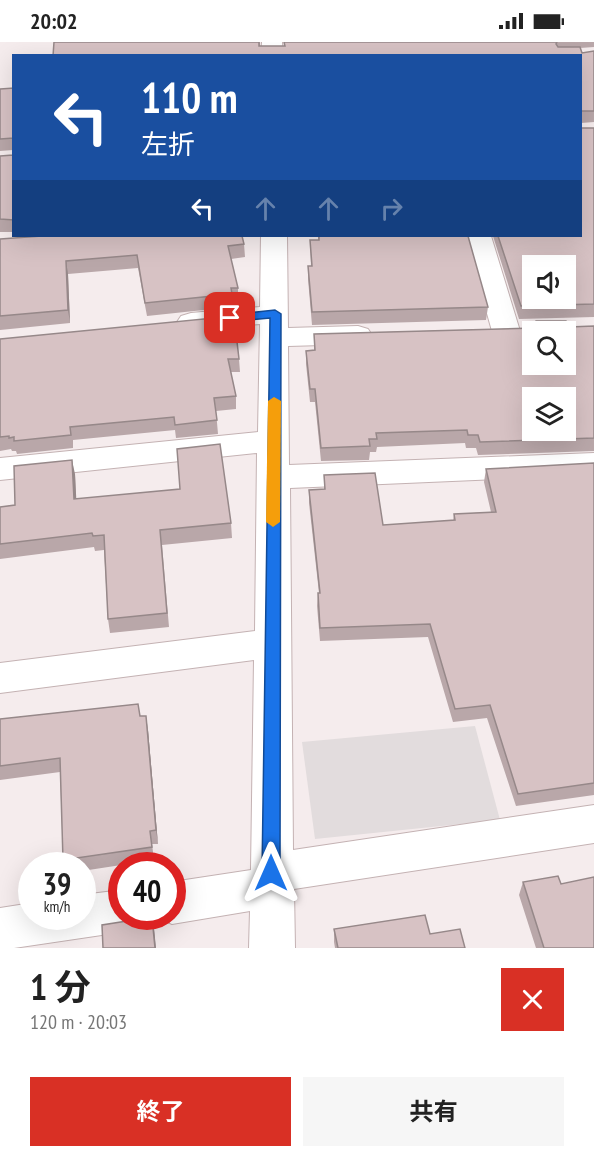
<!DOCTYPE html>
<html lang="ja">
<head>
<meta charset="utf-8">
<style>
  :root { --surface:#fff; --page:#f6f6f6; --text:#222; --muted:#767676; --accent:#d93025 }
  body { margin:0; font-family:"PT Sans Narrow","Noto Sans JP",sans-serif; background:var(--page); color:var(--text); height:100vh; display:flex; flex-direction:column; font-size:22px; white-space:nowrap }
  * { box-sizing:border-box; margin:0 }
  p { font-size:20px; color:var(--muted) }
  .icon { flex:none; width:33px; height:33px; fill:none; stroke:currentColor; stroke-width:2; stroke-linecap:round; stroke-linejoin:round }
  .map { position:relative; height:906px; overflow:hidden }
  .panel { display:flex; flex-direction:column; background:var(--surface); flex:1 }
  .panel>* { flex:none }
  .guide { position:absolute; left:12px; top:12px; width:570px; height:183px; border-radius:0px; box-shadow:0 6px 24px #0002; background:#1a4fa0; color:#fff; overflow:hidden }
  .controls { position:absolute; left:522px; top:213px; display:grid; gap:12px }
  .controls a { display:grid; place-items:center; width:54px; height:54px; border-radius:0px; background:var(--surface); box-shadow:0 6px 24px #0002; font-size:30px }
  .speed { position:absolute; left:18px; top:810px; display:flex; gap:12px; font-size:30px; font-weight:700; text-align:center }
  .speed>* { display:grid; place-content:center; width:78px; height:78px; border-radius:50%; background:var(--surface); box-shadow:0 6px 24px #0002; line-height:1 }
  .speed small { font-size:15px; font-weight:400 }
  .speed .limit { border:9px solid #d22; background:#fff; color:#111 }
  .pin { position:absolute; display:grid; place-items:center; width:51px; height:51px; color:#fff; margin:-26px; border-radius:12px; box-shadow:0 3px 9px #0006 }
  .me { position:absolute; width:66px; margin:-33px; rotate:0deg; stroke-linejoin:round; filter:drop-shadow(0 0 4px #0008) }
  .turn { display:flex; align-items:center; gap:21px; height:126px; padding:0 30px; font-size:27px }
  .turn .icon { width:78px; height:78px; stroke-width:2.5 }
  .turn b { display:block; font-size:42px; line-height:51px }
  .lanes { display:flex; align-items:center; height:57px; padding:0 30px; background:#0003; justify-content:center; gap:30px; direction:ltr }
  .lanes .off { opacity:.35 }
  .round { display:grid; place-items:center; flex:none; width:63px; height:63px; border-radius:0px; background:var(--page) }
  .headline { display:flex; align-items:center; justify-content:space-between; height:102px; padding:0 30px }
  h1 { font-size:36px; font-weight:700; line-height:45px }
  .button { display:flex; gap:12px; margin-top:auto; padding:12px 30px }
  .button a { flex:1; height:69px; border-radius:0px; background:var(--accent); color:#fff; font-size:24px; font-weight:700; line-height:69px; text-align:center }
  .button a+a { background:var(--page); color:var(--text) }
  .status { display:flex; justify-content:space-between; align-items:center; height:42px; padding:0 30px; background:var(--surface); direction:ltr }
  .status svg { height:16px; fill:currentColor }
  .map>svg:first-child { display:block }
</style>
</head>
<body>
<div class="status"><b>20:02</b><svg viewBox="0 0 49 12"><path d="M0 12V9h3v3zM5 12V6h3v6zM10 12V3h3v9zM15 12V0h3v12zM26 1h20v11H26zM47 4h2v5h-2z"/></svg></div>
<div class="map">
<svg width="594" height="906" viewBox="0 0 594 906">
  <rect width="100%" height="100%" fill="#f5eced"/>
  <!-- parking -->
  <path fill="#e2dcdd" d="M475,684L500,778L315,797L302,700Z"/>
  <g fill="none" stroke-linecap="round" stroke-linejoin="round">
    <!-- minor casing -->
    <g stroke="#c4b2b3" stroke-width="2">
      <path id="minor" d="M262,0H282L283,14H261Z
        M261,194H287L288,286L358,284L368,287L372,293L368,299L358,302L288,304L289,423L594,411V433L290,446L293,808L594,763V801L294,847L295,906H249L250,869L172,882L156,874H172V840L251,828L254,618L0,651V621L255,589L257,411L0,438V416L258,390L260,282L191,289L181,286L177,280L181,274L191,271L260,265Z
        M465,194H491L520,289L516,295L506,298L496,295L492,289Z
        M122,848V874H142L138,884L122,890L14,906H0V866L32,861V874H82V853Z"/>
    </g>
    <!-- minor -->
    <use href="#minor" fill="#fff" fill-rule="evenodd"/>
  </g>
  <!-- wall -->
  <path fill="#b9a7a9" d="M54,0H260V4H284V0H594V5L580,6L582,11L594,9V80L581,81V86H594V275L519,277L493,194H580Z
    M14,46V190H0V114L13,113V108L0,109V47Z
    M318,194H468L488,265L486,278L312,283L308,237V224H311L310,198H318Z
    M0,197L244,202L245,215L231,217L238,246V258L232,259V265L147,274L138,226L68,232L70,281L0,288Z
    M594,284V409L478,413L476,406H466L465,401L377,405L376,410H370L369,418L321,419L315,360H310L306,322V309H314V292Z
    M0,297L239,317L240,330H231L236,354V367L216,369L218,392L176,396L175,388L73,398V406L17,412L16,409H12L11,407L0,409Z
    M594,421V753L516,764L487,676L453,680L428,595L320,599L317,564L318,551H319L309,461V448L324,447V433L383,483L453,479L454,472L491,470L484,440L486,427Z
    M75,432L76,456L231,481L232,496L162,503L169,585L110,591L108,577L104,508L95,509L94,505L0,517V465L15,463Z
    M138,662L140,674L148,688L158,802H152L154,818L82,829V824H64L63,818L60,730L0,738V677Z
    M523,840L561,842L594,906H536L519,853Z
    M334,887L430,892L465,906H335L334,900Z"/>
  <!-- shaded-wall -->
  <path fill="#968889" d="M66,219L68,232L70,281L68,268Z
    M72,418L75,432L77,471L74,457Z
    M146,674L148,688L158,802L156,788Z
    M152,875L154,886L156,906H155Z"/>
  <!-- building -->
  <path fill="#d7c2c4" stroke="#968889" stroke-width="1.5" fill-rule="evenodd" d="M54,0H259V4H285L284,0H557L556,2L558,5H580L582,11L594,9V69H580V14H53Z
    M14,46V178L0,177V114L13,113V96L0,97V47Z
    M580,73L581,86H594V262L521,264L498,194H580ZM532,224H566V256H532Z
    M42,194H242L244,202L228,204L238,246H231L232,252L145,261L137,213L66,219L68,268L0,274V197Z
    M319,194H468L488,265L312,270L308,224H312L310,198H319Z
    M234,274L239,317H228L236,354L214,356L217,378L175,383L174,375L70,385L71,393L14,399V395L9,396V394L0,395V297Z
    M536,279H566L569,285L594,284V396L480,400L478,393H468L467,388L376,391L377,397H369L370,404L321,406L315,347H310L306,309L315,308L314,292L534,286ZM532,290H566V322H532ZM532,356H566V388H532Z
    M220,402L231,481L160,488L167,571L108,577L104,493L93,494L92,491L0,502V465L15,463L14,424L72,418L74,457L180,447L177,407Z
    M594,421V741L518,752L490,663L455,667L430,582L320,586L318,551H320L309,448L325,447L324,433L375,431L383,483L455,478L454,472L496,470L486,427Z
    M138,662L140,674H146L156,788L150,789L152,805L63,818L60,716L0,724V677Z
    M558,834L561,842L594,835V906H544L523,840Z
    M425,873L430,892L460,887L465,906H338L334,887Z
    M152,875L155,906H103L102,883Z"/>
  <!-- route -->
  <path fill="#1a73e8" stroke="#114b97" stroke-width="1.5" d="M275,268L281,272L280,831L277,837L271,839L265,837L262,831L270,276L230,280L224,276L230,273Z"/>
  <!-- slow -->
  <path fill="#f59e0b" d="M274,355L281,359L280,480L273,485L266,480L268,359Z"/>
</svg>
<div class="controls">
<a><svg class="icon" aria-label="sound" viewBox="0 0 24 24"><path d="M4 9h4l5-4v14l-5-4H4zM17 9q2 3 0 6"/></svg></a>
<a><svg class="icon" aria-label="search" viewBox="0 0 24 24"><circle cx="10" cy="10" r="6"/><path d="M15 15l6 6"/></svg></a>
<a><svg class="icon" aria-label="layers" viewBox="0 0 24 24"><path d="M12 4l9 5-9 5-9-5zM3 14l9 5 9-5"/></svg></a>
</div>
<div class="speed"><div>39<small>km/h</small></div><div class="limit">40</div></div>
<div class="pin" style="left:230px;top:276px;background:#d93025"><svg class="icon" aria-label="arrive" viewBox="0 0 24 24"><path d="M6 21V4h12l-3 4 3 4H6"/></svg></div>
<svg class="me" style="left:271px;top:831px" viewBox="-20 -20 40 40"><path d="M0-17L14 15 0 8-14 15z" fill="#1a73e8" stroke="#fff" stroke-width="4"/></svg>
<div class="guide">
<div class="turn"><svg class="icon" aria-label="left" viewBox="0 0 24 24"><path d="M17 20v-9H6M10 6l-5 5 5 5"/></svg><div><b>110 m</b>左折</div></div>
<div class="lanes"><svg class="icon" aria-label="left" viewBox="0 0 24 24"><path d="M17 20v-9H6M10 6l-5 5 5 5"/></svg><svg class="icon off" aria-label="ahead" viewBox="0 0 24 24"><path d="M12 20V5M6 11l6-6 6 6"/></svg><svg class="icon off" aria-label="ahead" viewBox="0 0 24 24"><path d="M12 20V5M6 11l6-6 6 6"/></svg><svg class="icon off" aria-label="right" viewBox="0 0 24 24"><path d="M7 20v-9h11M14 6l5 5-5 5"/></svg></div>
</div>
</div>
<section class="panel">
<div class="headline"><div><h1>1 分</h1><p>120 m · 20:03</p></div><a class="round" style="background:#d93025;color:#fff"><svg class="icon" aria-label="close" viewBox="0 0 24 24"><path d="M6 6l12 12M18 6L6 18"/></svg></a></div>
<div class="button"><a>終了</a><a>共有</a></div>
</section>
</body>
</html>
